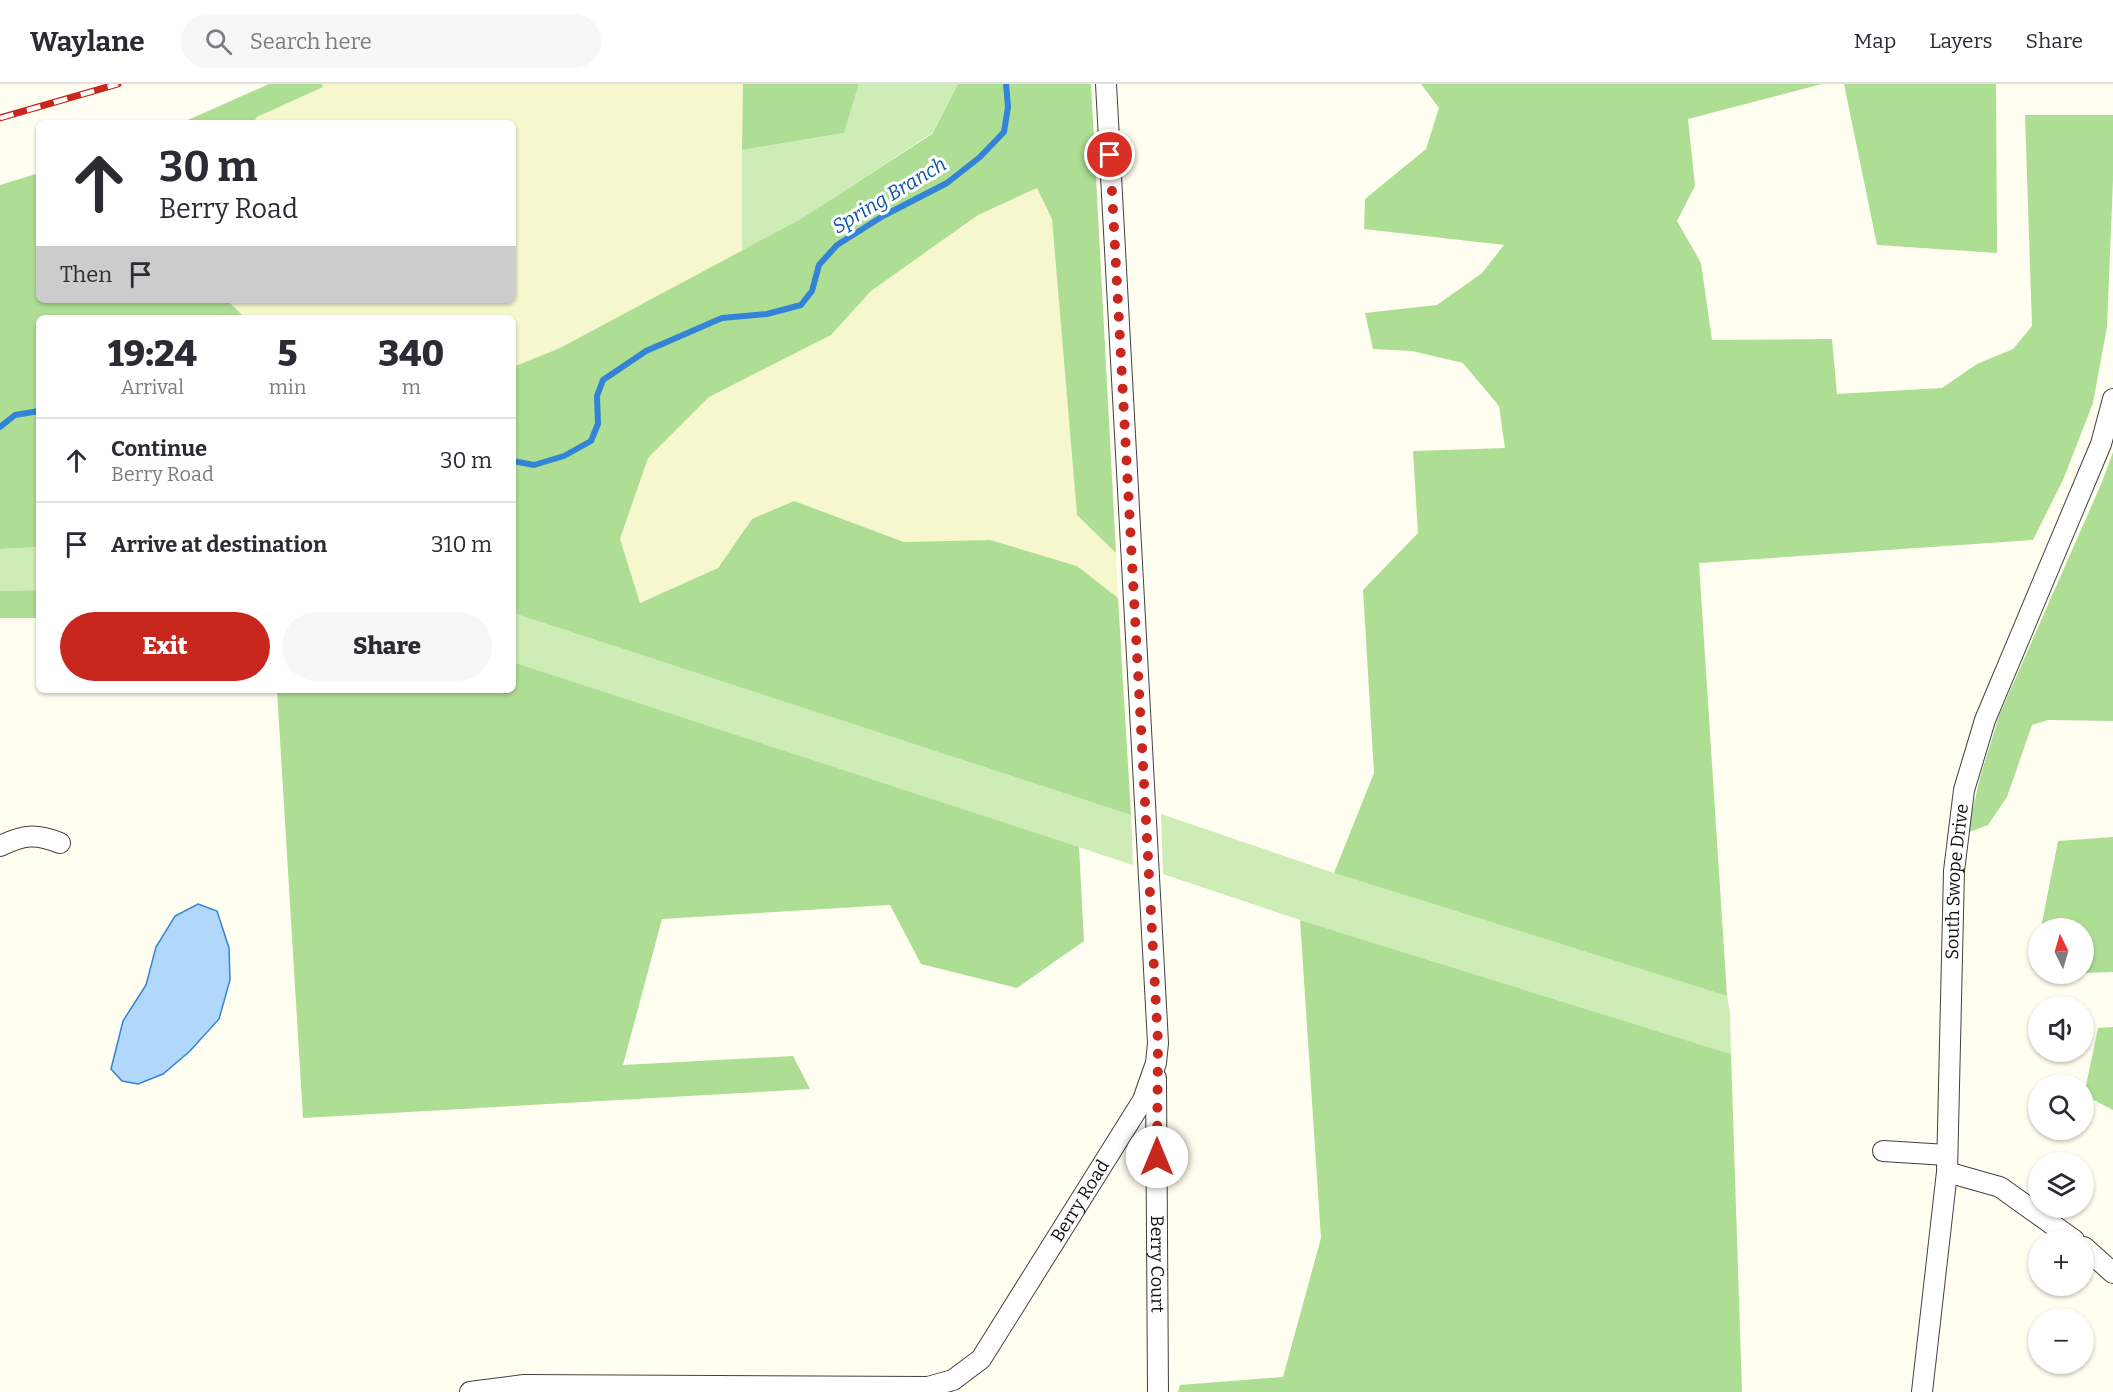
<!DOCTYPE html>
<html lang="en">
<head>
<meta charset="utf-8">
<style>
  :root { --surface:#fff; --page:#f7f7f7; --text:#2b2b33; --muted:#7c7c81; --line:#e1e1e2; --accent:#c7271d }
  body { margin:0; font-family:Bitter,serif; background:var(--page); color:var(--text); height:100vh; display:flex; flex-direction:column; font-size:22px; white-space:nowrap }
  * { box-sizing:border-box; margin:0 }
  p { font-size:20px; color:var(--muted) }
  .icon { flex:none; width:33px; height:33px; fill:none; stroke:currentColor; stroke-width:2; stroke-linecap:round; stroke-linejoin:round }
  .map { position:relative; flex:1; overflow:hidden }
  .panel { position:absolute; left:36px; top:231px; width:480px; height:378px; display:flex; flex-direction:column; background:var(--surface); border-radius:9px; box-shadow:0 2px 4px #0004 }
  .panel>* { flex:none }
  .hud { position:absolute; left:36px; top:36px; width:480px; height:183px; border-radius:9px; box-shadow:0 2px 4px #0004; background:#fff; color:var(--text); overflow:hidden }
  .needle { width:39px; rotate:355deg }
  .buttons { position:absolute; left:2028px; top:834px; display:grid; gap:12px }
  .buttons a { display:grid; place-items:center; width:66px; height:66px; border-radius:50%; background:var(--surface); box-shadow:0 2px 4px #0004; font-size:30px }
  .pin { position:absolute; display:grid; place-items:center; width:51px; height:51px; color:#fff; margin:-26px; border:3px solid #fff; border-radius:50%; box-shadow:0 2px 6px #0007 }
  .me { position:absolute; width:66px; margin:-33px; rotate:0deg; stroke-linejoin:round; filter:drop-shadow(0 0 4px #0008) }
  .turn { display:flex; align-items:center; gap:21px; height:126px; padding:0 24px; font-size:27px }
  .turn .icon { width:78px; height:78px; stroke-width:2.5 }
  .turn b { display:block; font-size:42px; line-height:51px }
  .then { display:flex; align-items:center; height:57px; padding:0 24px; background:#0003; gap:12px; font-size:22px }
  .eta { display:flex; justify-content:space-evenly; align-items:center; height:102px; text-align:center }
  .eta b { font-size:36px; font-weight:800; line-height:42px }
  .action { display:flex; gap:12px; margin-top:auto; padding:12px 24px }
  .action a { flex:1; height:69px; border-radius:36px; background:var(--accent); color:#fff; font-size:24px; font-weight:800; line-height:69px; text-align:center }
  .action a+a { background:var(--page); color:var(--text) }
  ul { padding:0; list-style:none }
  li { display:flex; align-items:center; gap:18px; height:84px; padding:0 24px; border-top:2px solid var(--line) }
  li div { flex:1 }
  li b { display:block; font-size:22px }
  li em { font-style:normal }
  header { display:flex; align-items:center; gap:36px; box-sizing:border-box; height:84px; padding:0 30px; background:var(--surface); border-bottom:2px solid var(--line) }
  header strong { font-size:28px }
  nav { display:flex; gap:33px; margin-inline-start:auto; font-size:21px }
  .search { width:420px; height:54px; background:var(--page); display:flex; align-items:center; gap:15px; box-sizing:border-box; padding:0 21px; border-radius:33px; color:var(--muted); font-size:22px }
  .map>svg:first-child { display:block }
</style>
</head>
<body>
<header>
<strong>Waylane</strong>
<div class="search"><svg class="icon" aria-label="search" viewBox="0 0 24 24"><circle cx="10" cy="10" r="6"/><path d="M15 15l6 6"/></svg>Search here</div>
<nav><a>Map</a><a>Layers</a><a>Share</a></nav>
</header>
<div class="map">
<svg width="2113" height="1308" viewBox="0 0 2113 1308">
  <rect width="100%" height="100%" fill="#fffef0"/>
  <!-- farmland -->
  <path fill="#f6f7cd" d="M322,0H743L742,168L560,264L513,283V234H245L227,216H513V39H253L257,33L323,3Z
    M1037,104L1052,135L1077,431L1116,469L1118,514L1077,482L990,456L904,458L794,417L752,435L718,484L640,519L620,455L648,374L709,313L831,251L871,207L978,131Z"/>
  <!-- green -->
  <path fill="#cdecb6" d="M859,0H958L932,49L799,136L742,168V66L844,49Z
    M39,463V506L0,507V465Z
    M513,529L1131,731L1133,781L513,578Z
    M1161,730L1334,789L1727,912L1730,929L1731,970L1300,836L1163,790Z"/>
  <!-- forest -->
  <path fill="#aede94" d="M269,0H322L323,3L257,33L253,39H181Z
    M743,0H859L844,49L742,66Z
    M958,0H1091L1116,469L1077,431L1052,135L1037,104L978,131L871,207L831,251L709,313L648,374L620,455L640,519L718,484L752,435L794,417L904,458L990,456L1077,482L1118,514L1131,731L513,529V283L560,264L799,136L932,50Z
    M1421,0H1822L1688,35L1695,102L1677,137L1701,179L1712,256L1832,255L1837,310L1942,304L1977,280L2013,265L2032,242L2025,31H2113V96L2107,243L2093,319L2063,396L2033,456L1699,479L1727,912L1334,789L1374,689L1363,506L1418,449L1413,367L1505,364L1499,322L1463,279L1412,267L1373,265L1365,229L1437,221L1482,189L1504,161L1364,145L1365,115L1426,65L1439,24Z
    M1844,0H1996L1997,169L1877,161Z
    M39,89V216H227L245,234H39V463L0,465V101Z
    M2113,368V637L2048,636L2032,641L2007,713L1988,741L1967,749L1981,690L1999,632L2102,398Z
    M39,506V534H0V507Z
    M513,578L1079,763L1084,857L1017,904L921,880L890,821L662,835L623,981L793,972L810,1005L303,1034L277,606H513Z
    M2113,753V888L2084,889V844H2041L2058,757Z
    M1300,836L1731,970L1742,1308H1178L1180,1301L1283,1293L1321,1154Z
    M2113,943V1026L2084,1011L2098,944Z"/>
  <!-- water -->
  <path fill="#b1d7fa" stroke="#3383d6" stroke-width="1.5" d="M198,820L217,827L229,864L230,896L219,935L190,967L163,990L138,1000L122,997L111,985L123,937L146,901L156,863L175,832Z"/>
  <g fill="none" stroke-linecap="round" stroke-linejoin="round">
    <!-- stream -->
    <path stroke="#3383d6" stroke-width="6" d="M0,343L15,331L39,327
      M513,377L534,381L564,372L591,357L598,340L597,312L603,296L646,267L722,234L767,230L801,221L812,207L819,181L837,161L883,132L947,99L980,73L1004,48L1008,23L1006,0"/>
    <!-- minor casing -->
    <g stroke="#414141" stroke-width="22">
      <g id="minor">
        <path d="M0,762C23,751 35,749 60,759"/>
        <path id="s1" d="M1156,994L1158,1308"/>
        <path d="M1883,1067L1947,1071"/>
        <path d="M1947,1088L2000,1103L2074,1156"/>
        <path d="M2084,1163L2113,1189"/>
        <path id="s2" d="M470,1308L524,1301L928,1303L953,1296L981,1275L1143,1016L1156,979L1158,959L1106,0"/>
        <path id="s3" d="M1922,1308L1947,1088L1954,787L1964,706L1985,636L2101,360L2113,315"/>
      </g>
    </g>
    <!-- minor -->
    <use href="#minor" stroke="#fff" stroke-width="20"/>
    <!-- rail casing -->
    <g stroke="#c7271d" stroke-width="7">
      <path id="rail" d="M0,34L118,0"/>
    </g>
    <!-- rail -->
    <use href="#rail" stroke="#fff" stroke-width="4.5" stroke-dasharray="14" stroke-linecap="butt"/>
  </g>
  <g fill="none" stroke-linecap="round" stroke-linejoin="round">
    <!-- route -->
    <path stroke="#c7271d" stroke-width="10" stroke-dasharray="0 18" d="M1110,71L1158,958L1157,1073"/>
  </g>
  <g text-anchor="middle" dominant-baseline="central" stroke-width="6" stroke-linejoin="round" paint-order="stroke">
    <!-- street labels -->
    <g font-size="18" fill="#0e0e0e" stroke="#fff">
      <text stroke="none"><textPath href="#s3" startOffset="512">South Swope Drive</textPath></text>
      <text stroke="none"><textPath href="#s2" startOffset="706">Berry Road</textPath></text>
      <text stroke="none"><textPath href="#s1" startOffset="186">Berry Court</textPath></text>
    </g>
    <!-- water labels -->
    <g font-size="20" font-style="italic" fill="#0f55a8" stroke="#fff">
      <text transform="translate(889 111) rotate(-31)">Spring Branch</text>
    </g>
  </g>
</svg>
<div class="buttons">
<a><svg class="needle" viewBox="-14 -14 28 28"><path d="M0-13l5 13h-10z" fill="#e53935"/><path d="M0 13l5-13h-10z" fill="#7c7c81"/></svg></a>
<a><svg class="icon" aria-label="sound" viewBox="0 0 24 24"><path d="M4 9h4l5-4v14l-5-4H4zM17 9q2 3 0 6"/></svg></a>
<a><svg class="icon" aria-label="search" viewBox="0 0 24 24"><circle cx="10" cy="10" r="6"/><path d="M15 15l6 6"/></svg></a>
<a><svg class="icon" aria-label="layers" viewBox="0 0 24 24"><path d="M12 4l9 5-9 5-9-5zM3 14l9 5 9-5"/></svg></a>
<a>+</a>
<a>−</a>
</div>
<div class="pin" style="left:1110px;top:71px;background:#d93025"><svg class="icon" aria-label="arrive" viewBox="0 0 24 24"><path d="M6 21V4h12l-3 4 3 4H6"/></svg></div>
<svg class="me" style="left:1157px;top:1073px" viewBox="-20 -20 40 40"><circle r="19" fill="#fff"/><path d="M0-13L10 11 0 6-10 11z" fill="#c7271d"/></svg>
<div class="hud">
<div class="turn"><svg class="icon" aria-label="ahead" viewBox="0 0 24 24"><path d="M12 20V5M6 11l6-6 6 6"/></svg><div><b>30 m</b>Berry Road</div></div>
<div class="then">Then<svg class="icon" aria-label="arrive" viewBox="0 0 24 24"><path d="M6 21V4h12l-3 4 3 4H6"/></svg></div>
</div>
<section class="panel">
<div class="eta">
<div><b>19:24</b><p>Arrival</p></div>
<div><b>5</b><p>min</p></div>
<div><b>340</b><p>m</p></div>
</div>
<ul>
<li><svg class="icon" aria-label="ahead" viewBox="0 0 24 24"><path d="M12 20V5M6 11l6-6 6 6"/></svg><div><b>Continue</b><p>Berry Road</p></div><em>30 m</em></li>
<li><svg class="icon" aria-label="arrive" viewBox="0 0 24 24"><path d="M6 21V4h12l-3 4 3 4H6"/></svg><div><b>Arrive at destination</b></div><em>310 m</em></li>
</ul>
<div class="action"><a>Exit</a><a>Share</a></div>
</section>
</div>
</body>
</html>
